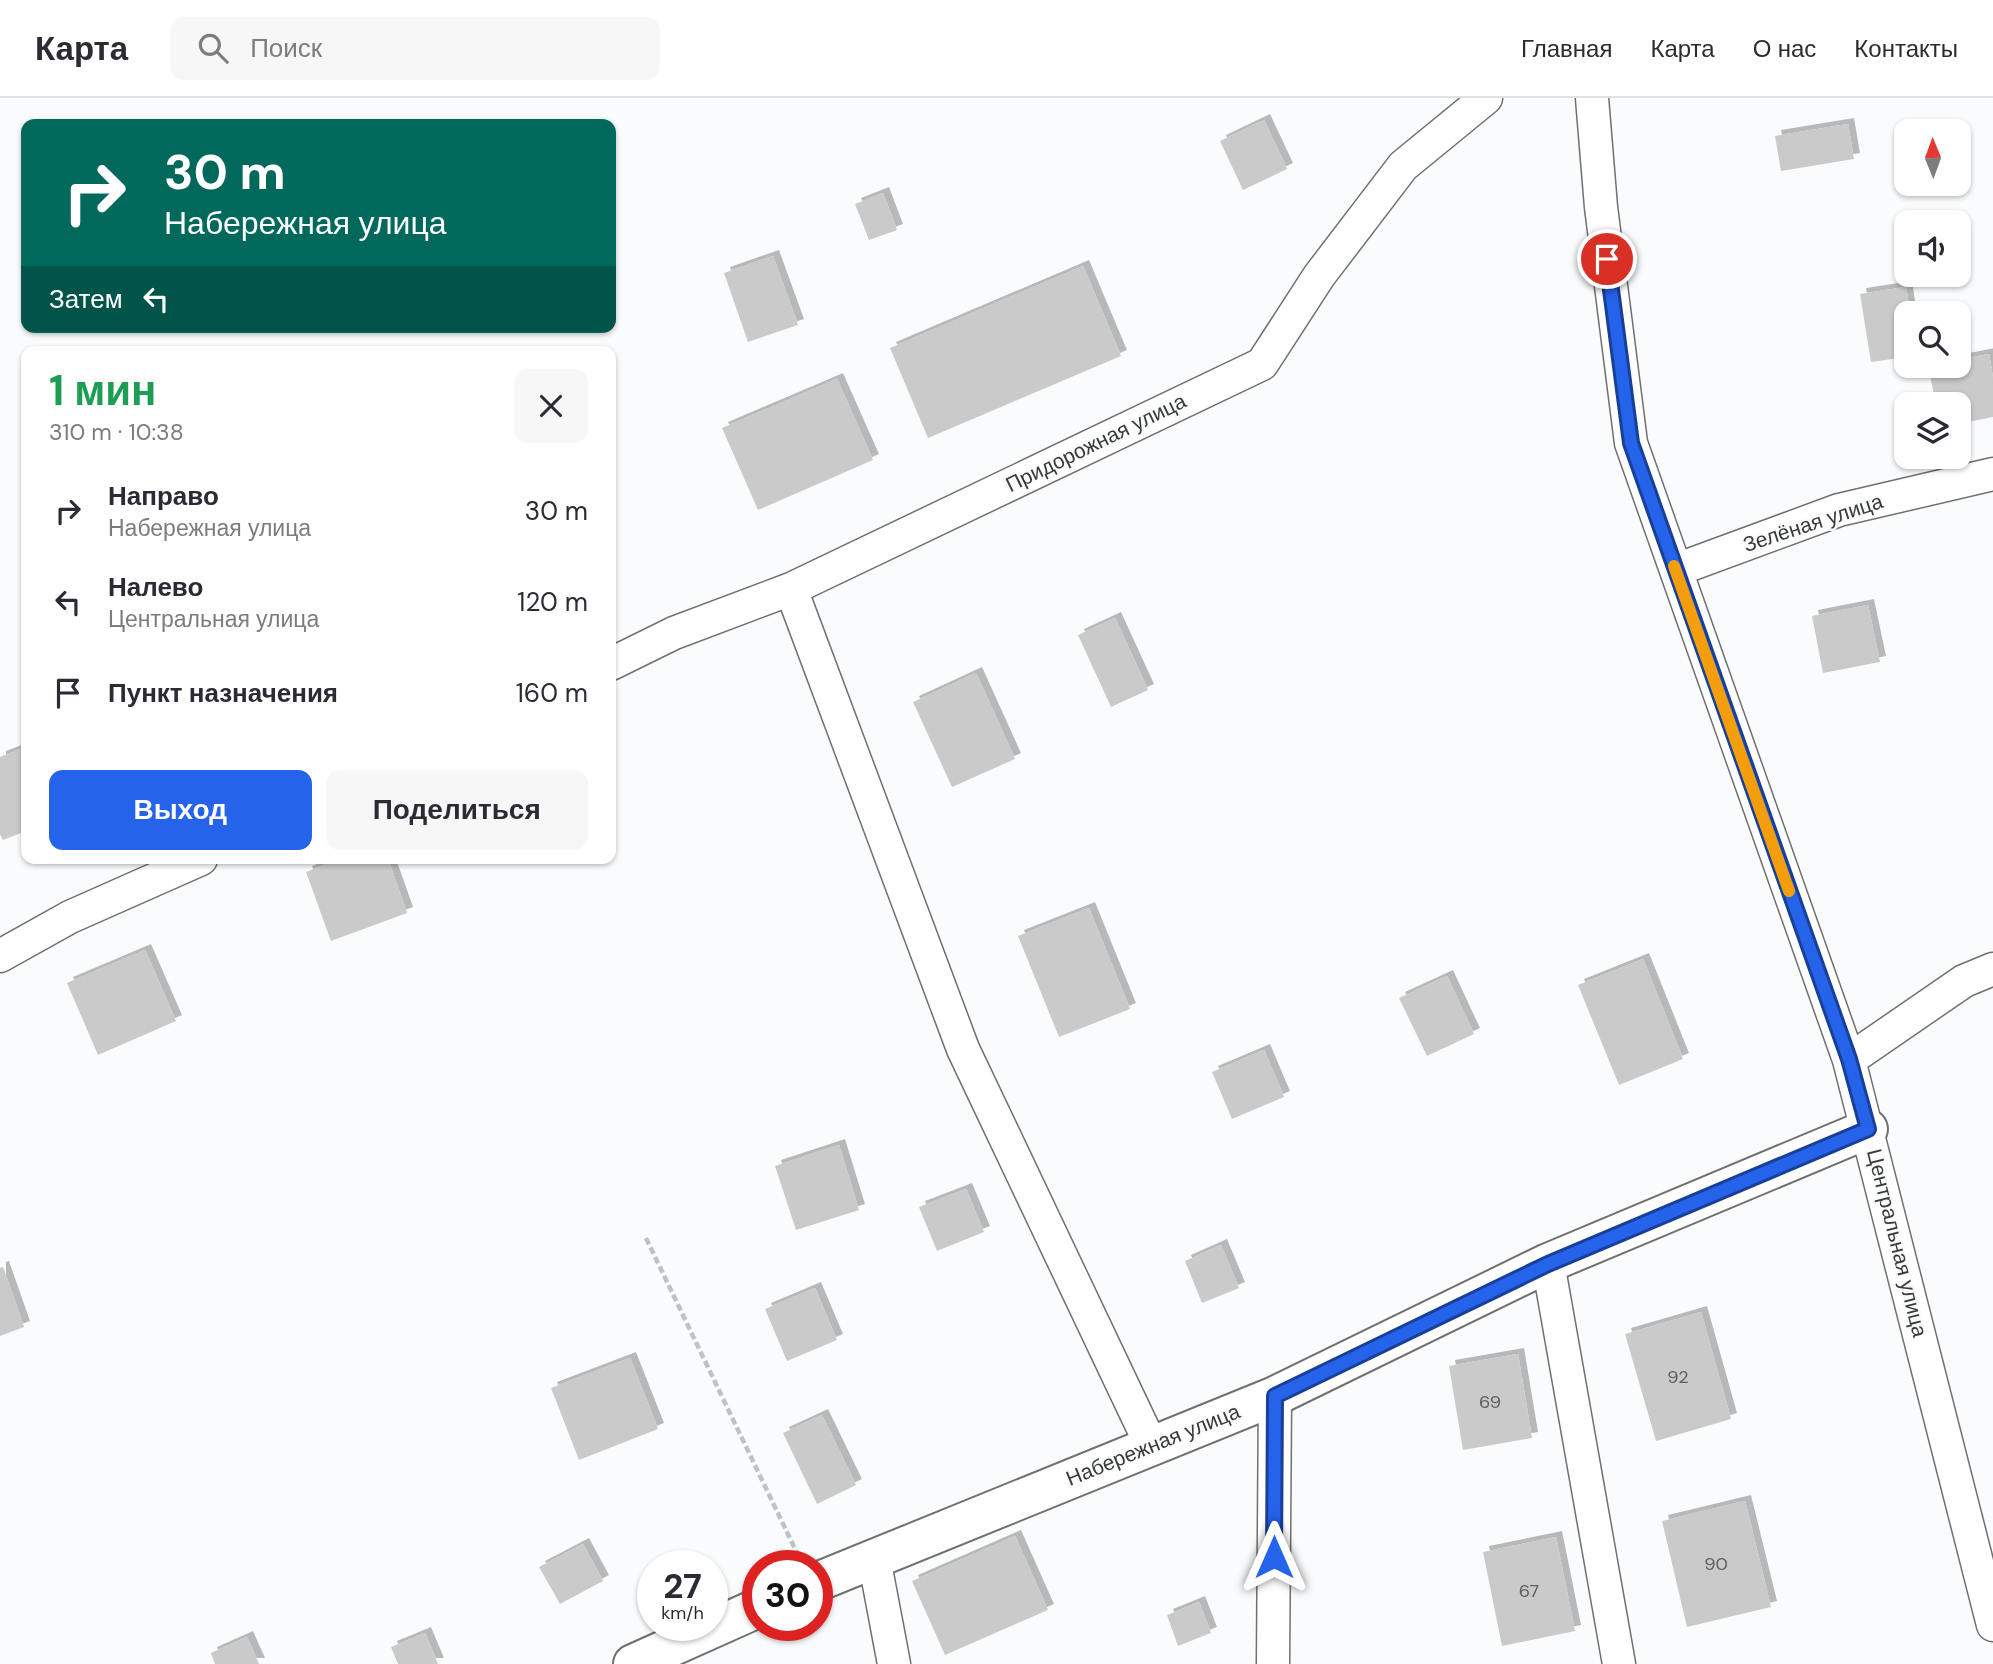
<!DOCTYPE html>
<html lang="ru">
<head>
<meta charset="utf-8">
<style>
  :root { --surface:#fff; --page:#f7f7f7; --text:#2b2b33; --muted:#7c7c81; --line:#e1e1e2; --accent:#2563eb }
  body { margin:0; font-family:"DM Sans",sans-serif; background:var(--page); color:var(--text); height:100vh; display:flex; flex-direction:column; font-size:26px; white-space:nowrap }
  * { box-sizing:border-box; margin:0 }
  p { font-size:23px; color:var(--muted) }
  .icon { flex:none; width:38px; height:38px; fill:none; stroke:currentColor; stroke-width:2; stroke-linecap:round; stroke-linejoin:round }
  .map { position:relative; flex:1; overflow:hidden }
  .drawer { position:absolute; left:21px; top:248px; width:595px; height:518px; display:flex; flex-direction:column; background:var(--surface); border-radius:14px; box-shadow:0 2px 5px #0004 }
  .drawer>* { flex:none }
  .hud { position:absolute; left:21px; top:21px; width:595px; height:214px; border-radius:14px; box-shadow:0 2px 5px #0004; background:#00695c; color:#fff; overflow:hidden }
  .needle { width:46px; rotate:359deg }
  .buttons { position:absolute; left:1894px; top:21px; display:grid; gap:14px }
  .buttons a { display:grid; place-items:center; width:77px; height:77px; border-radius:14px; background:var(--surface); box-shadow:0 2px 5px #0004; font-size:35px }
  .speed { position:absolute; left:637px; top:1452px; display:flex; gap:14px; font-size:35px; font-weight:700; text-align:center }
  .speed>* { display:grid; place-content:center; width:91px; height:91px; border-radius:50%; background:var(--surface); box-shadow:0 2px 5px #0004; line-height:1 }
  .speed small { font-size:18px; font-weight:400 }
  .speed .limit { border:10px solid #d22; background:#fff; color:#111 }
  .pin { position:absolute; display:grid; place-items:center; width:60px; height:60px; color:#fff; margin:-30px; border:4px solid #fff; border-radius:50%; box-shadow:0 2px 7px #0007 }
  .me { position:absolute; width:77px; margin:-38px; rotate:0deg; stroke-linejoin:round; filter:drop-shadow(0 0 5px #0008) }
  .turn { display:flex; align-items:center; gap:24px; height:147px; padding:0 28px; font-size:32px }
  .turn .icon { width:91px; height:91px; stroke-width:2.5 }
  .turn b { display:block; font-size:49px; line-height:60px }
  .then { display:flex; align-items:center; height:66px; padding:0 28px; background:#0003; gap:14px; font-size:26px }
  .round { display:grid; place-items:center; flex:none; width:74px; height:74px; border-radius:14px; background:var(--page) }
  .summary { display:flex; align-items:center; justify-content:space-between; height:119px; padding:0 28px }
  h1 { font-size:42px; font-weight:700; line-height:52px; color:#1e9e55 }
  .cta { display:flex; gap:14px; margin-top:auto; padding:14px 28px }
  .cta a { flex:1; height:80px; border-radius:14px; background:var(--accent); color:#fff; font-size:28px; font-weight:700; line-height:80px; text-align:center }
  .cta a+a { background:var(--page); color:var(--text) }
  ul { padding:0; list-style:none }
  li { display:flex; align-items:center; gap:21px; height:91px; padding:0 28px }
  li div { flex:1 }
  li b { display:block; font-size:26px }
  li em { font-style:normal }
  header { display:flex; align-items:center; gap:42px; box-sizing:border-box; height:98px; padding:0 35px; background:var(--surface); border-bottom:2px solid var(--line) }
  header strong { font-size:33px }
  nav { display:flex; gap:38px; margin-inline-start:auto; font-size:24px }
  .search { width:490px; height:63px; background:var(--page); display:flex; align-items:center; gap:18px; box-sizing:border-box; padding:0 24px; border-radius:14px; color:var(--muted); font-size:26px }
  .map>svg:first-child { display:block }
</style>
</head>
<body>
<header>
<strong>Карта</strong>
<div class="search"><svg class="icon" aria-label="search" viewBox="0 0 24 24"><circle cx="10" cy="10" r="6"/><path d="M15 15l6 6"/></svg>Поиск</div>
<nav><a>Главная</a><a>Карта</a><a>О нас</a><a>Контакты</a></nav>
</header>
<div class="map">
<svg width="1993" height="1566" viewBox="0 0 1993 1566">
  <defs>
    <filter id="shadow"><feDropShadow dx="6" dy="-6" stdDeviation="0" flood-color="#0004"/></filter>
  </defs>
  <rect width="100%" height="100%" fill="#fafbfc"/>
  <!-- building -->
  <path fill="#cacacb" filter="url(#shadow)" d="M1264,22L1287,71L1243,92L1220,43Z
    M1848,26L1854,61L1781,73L1775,38Z
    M883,95L897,132L869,142L855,106Z
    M773,158L798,227L748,244L724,175Z
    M1083,168L1121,258L928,340L890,250Z
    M1906,189L1910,215H1906V259L1871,264L1860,196Z
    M1989,256L1993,280V319L1958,326V306H1936L1928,268H1958V262Z
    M837,281L873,362L758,412L722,330Z
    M1868,507L1880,564L1823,575L1812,518Z
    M1115,520L1148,592L1111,609L1078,537Z
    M976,575L1015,661L952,689L913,604Z
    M26,649V733L3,742L0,736V659Z
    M340,761H388L407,815L331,843L306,774Z
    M1089,810L1130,911L1059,939L1018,838Z
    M145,852L176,923L98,957L67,885Z
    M1643,861L1683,961L1619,987L1578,887Z
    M1447,878L1474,936L1427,958L1399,900Z
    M1264,952L1284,999L1232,1021L1212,974Z
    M839,1047L859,1112L796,1132L775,1068Z
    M966,1091L984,1134L937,1153L919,1109Z
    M1221,1147L1239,1190L1202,1205L1185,1163Z
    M3,1169L24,1229L0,1238V1170Z
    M815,1190L837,1242L787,1263L765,1211Z
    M1701,1214L1731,1321L1656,1343L1625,1236Z
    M1518,1256L1532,1340L1463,1352L1449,1268Z
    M630,1260L658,1331L579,1362L551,1290Z
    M822,1317L856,1387L817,1406L783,1335Z
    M1745,1403L1771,1509L1687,1529L1662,1423Z
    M1015,1438L1048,1512L945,1557L912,1483Z
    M1556,1439L1575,1533L1502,1548L1483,1454Z
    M583,1446L603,1483L560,1506L539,1469Z
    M1199,1504L1211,1535L1178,1548L1167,1517Z
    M425,1535L438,1566H398L391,1549Z
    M247,1539L259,1566H215L211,1555Z"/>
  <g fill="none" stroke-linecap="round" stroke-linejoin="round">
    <!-- minor casing -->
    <g stroke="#707071" stroke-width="35">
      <path id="minor" d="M1592,0L1601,109L1631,345L1849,962L1993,1527
        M1676,472L1839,412L1993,376
        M791,491L963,951L1151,1347
        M611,566L674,535L791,491L1262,266L1319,178L1403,68L1486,0
        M0,858L70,819L201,761
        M1849,962L1964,883L1993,871
        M1548,1165L1619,1566
        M874,1460L894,1566
        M1273,1566L1275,1298"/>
    </g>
    <!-- tertiary casing -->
    <g stroke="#707071" stroke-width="42">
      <path id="tertiary" d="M817,1484L1275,1298L1548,1165L1868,1031
        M633,1566L758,1510"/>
    </g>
    <!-- path -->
    <path stroke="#c0c1c2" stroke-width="4.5" stroke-dasharray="7 3.5" stroke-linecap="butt" d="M646,1140L797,1455"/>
    <!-- minor -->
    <use href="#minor" stroke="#fff" stroke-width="32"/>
    <!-- tertiary -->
    <use href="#tertiary" stroke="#fff" stroke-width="38"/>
  </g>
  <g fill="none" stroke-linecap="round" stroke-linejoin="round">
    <!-- route casing -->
    <g stroke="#184099" stroke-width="18">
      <path id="route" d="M1274,1459L1275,1298L1548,1166L1868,1031L1849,961L1631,345L1607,161"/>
    </g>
    <!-- route -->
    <use href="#route" stroke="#2563eb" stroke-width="12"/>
    <!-- slow -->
    <path stroke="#f59e0b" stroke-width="12" d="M1674,468L1789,793"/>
  </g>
  <g text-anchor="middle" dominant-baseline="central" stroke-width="5" stroke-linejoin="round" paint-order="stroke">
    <!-- number labels -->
    <g font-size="18" fill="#5e5e5e">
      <text x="1678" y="1279">92</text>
      <text x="1490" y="1304">69</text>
      <text x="1716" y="1466">90</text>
      <text x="1529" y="1493">67</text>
    </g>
    <!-- street labels -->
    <g font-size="21" fill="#3a3a3a" stroke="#fafbfc">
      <text transform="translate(1096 345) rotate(-26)">Придорожная улица</text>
      <text transform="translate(1813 425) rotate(-18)">Зелёная улица</text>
      <text transform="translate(1897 1145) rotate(76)">Центральная улица</text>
      <text transform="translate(1153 1347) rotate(-22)">Набережная улица</text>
    </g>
  </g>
</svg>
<div class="buttons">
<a><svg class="needle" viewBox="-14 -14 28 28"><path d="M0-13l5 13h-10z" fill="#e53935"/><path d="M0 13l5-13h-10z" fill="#7c7c81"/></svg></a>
<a><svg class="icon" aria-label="sound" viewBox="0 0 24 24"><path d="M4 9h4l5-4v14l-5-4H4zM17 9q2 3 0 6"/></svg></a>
<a><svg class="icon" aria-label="search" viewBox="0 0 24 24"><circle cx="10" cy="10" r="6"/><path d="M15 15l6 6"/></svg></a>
<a><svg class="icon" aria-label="layers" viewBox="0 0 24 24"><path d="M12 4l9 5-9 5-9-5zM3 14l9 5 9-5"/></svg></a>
</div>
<div class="speed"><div>27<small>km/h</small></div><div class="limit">30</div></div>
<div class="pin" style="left:1607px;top:161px;background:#d93025"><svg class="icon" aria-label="arrive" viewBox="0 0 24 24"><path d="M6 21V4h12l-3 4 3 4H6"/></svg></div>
<svg class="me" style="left:1274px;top:1459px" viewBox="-20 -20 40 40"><path d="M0-17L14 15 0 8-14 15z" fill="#2563eb" stroke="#fff" stroke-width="4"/></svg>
<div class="hud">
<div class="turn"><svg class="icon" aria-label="right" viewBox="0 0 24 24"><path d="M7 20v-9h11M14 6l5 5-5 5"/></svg><div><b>30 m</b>Набережная улица</div></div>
<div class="then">Затем<svg class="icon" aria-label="left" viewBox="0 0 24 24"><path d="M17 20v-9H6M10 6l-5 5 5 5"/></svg></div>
</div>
<section class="drawer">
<div class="summary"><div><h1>1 мин</h1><p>310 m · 10:38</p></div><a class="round"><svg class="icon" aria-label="close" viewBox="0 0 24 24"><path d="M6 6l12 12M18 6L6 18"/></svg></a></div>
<ul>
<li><svg class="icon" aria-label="right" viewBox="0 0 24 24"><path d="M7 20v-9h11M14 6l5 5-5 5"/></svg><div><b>Направо</b><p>Набережная улица</p></div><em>30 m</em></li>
<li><svg class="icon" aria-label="left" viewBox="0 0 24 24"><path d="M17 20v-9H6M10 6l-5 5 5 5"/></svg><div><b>Налево</b><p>Центральная улица</p></div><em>120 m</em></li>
<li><svg class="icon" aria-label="arrive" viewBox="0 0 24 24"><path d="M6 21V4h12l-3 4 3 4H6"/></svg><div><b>Пункт назначения</b></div><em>160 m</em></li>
</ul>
<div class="cta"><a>Выход</a><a>Поделиться</a></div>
</section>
</div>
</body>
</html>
